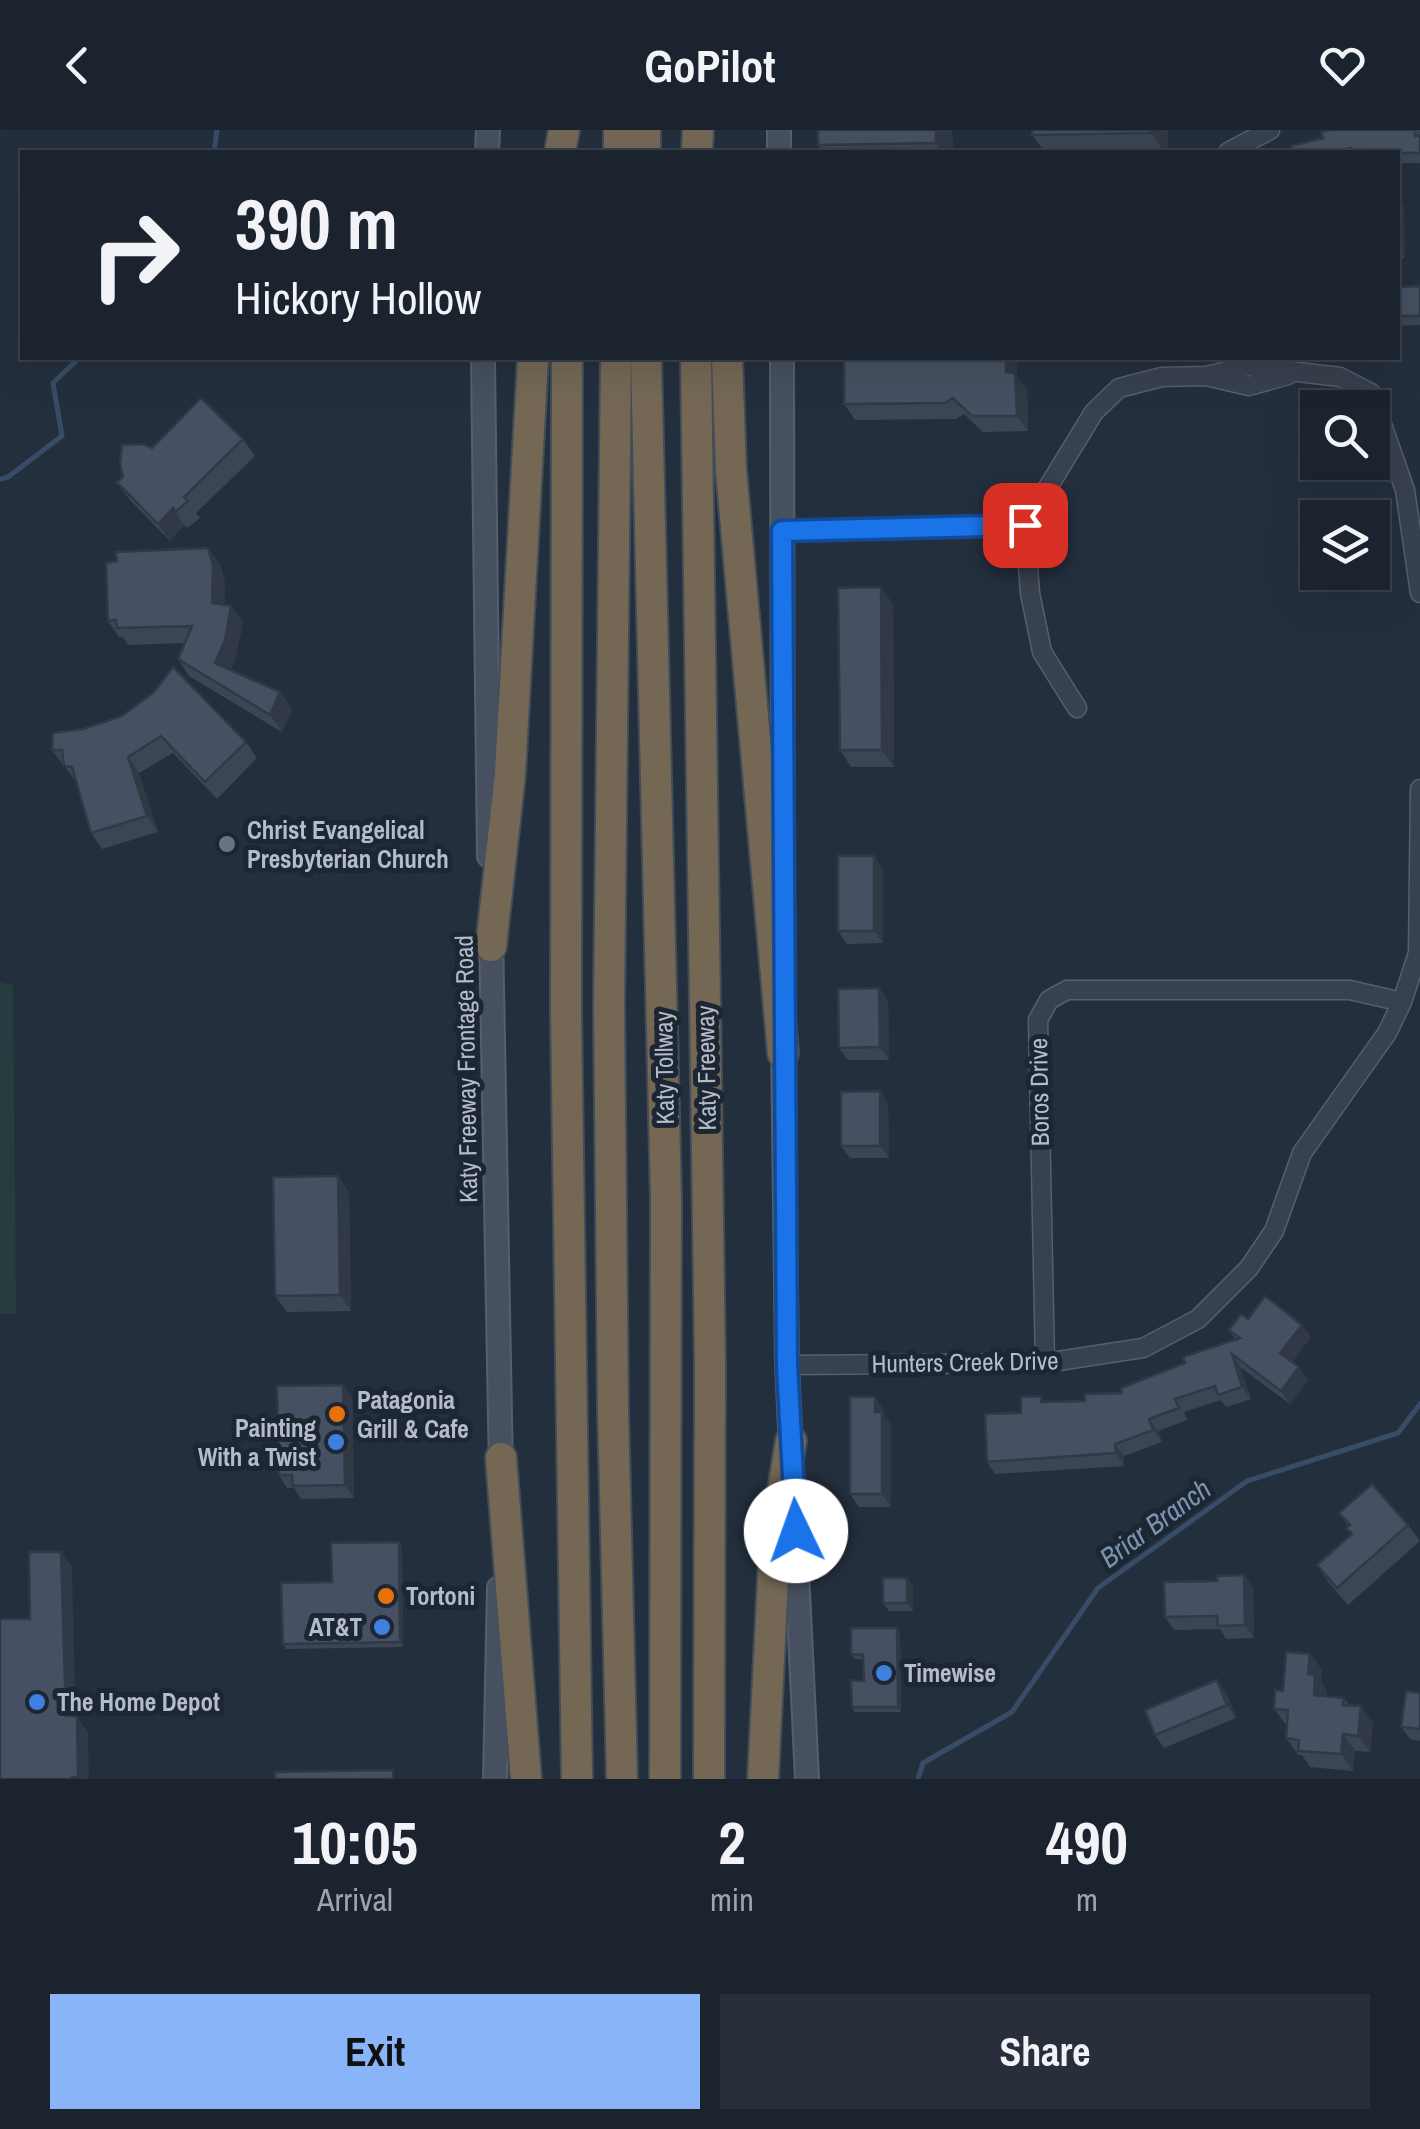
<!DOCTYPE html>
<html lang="en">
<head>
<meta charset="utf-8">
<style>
  :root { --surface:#1b232e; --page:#282f3a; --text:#f1f3f6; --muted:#a0a4aa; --line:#39404a; --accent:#8ab4f8 }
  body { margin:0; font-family:"Archivo Narrow",sans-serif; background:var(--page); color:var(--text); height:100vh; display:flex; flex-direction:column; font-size:38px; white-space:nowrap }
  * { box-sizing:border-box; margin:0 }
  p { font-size:32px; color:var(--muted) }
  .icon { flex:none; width:55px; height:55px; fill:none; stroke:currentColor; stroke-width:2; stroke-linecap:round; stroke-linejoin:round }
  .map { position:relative; height:1649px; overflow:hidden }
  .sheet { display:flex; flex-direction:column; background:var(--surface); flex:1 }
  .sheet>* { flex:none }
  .banner { position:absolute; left:20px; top:20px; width:1380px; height:210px; border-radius:0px; box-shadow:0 10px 40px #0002,0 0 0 2px var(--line); background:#1b232e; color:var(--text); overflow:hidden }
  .controls { position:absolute; left:1300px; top:260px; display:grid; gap:20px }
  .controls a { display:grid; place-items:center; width:90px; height:90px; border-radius:0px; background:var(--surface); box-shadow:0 10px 40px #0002,0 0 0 2px var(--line); font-size:50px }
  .pin { position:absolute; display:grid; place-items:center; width:85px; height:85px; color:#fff; margin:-42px; border-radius:20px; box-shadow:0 5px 15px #0006 }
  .me { position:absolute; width:110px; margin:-55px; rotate:357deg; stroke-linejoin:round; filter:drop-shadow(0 0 8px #0008) }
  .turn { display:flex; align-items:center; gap:35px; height:210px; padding:0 50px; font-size:45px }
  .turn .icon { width:130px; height:130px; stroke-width:2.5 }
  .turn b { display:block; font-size:70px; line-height:85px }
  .eta { display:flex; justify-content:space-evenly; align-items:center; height:170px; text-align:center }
  .eta b { font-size:60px; font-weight:800; line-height:70px }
  .button { display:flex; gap:20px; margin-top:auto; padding:20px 50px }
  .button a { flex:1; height:115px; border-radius:0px; background:var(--accent); color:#111; font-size:40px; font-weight:800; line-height:115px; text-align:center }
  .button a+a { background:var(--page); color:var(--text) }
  header { display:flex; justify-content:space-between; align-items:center; height:130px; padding:0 50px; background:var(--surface); font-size:45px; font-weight:800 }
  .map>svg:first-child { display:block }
</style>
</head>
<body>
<header><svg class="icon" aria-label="back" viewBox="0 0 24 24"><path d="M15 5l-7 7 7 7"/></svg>GoPilot<svg class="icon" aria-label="heart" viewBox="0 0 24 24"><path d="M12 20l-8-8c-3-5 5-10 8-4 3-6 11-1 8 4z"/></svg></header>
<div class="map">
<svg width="1420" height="1649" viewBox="0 0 1420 1649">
  <rect width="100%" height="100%" fill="#242f3e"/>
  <!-- green -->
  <path fill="#263c3f" d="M0,852L13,855L16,1184H0Z"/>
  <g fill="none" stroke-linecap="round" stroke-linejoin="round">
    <!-- stream -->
    <path stroke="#394c67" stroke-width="5" d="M214,22L217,0
      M0,349L8,347L62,306L53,253L79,228
      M918,1649L923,1633L1012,1582L1098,1458L1247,1351L1398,1303L1420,1274"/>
    <!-- minor casing -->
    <g stroke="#565f6c" stroke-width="21">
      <path id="minor" d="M1228,22L1270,0
        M1206,246L1248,236L1340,247L1371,263L1405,360L1420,463
        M1025,395L1094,282L1119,258L1162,247L1206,246L1249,256L1288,245
        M1025,395L1030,463L1042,522L1077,578
        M782,401L1025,395
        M1045,1233L1038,890L1049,870L1067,860H1350L1402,872
        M787,1235L1045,1233L1143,1218L1198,1189L1249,1138L1274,1101L1302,1023L1387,903L1402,872L1418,823L1420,659"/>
    </g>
    <!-- secondary casing -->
    <g stroke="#565f6c" stroke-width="26">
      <path id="secondary" d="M779,0V22
        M487,22L488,0
        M483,228L489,726
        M782,228L783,781
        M491,803L501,1341
        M783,908L787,1235L807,1649
        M495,1649L499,1458"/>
    </g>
    <!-- motorway casing -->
    <g stroke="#434c59" stroke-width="34">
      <path id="motorway" d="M560,22L564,0
        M619,22V0
        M645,22V0
        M697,22L698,0
        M567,228L566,882L577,1649
        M616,228L609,877L613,1280L622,1649
        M646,228L666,1068L665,1649
        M696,228L710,1235L709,1649
        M727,228L731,340L783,923
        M491,816L510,644L533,228
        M501,1328L526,1649
        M763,1649L775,1408L791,1311"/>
    </g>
    <!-- minor -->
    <use href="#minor" stroke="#38414e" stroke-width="18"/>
    <!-- secondary -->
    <use href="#secondary" stroke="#465061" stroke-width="22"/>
    <!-- motorway -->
    <use href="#motorway" stroke="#746855" stroke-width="30"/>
  </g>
  <!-- wall -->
  <path fill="#3b4654" d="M952,0L953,22H823L818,15Z
    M1032,0H1168V22H1045L1032,5Z
    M1420,0V33H1398V22H1292L1323,8Z
    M1398,66L1404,76L1405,128H1399V138H1398Z
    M1420,156V195L1398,196V157Z
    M844,228H1017V246L1027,259L1028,301L983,302L964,284L956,289L855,290L844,274Z
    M243,309L255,326L196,383L200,388L187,398L184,395L170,411L129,369L117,352L152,318Z
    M208,418L220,435L225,451L224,475L231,476L243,492L236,526L231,540L292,579L282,602L189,546L178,529L184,513L128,515L123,507H119L108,491Z
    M893,474L894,637H851L840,620Z
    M83,599L246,612L257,628L217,669L173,623L139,643L158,702L102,719L91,703L77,653L52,620Z
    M883,739V813L847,814L838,801Z
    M879,858L888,871L889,930H848L839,918Z
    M888,974L889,1028H850L841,1016Z
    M338,1046L349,1062L351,1181L287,1182L275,1166Z
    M1248,1189L1311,1207L1292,1232L1308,1250L1290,1274L1240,1237L1251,1269L1226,1277L1221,1270L1184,1282L1187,1290L1158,1301L1162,1312L1124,1326V1336L995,1344L987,1332L1021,1283L1045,1272L1085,1271L1122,1263L1236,1210L1229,1200Z
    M352,1267L354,1368L301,1369L294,1358H287L279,1345Z
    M875,1267L884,1280V1286L891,1295V1377H859L850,1364Z
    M1339,1383L1408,1395L1420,1411L1348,1475L1328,1452L1317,1435L1351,1405L1346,1398L1348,1396Z
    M399,1412L402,1416L403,1517L286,1519L283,1514L332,1452Z
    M1244,1445L1253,1458L1254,1508L1226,1509L1220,1499L1174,1500L1165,1487L1217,1451Z
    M907,1448L913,1456V1481H889L883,1473Z
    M900,1502L901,1582H855L852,1577L864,1551L863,1529H855L851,1524Z
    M1310,1524L1322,1540L1321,1553L1327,1561L1326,1567L1344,1568L1349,1575L1373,1593L1370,1622L1355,1621L1353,1641L1310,1637L1302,1625H1298L1286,1608L1287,1596L1274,1579L1283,1561Z
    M1226,1562L1236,1588L1164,1618L1155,1605Z
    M1420,1563V1611L1410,1609L1401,1597Z"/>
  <!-- shaded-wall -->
  <path fill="#303945" d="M936,0H952L953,22H942L936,13Z
    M1151,0H1168V22H1164L1151,3Z
    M1398,67L1404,76L1405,128L1398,117Z
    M1006,228H1017V246L1027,259L1028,301L1017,286L1006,242Z
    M173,378L184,395L170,411L158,394Z
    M208,418L220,435L225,451L224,489L212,473Z
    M881,457L893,474L894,637L882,620Z
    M231,476L243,492L236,526L227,550L215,533Z
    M280,562L292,579L282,602L270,585Z
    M128,627L139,643L158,702L147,686Z
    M874,726L883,739V813L874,801Z
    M879,858L888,871L889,930L880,917Z
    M880,961L888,974L889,1028L880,1016Z
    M338,1046L349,1062L351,1181L340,1165Z
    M1302,1195L1311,1207L1289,1236L1280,1223Z
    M1232,1224L1240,1237L1251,1269L1242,1257Z
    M1299,1237L1308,1250L1290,1274L1281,1261Z
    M343,1255L352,1267L354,1368L345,1355Z
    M875,1267L884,1280V1286L891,1295V1377L882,1364Z
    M1149,1289L1158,1301L1162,1312L1153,1300Z
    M1115,1314L1124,1326V1336L1116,1323Z
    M399,1412L402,1416L403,1517L400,1512Z
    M61,1422L72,1437L76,1602L66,1586Z
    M1244,1445L1253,1458L1254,1508L1245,1495Z
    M907,1448L913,1456V1481L907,1473Z
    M897,1498L900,1502L901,1582L898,1577Z
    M1310,1524L1322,1540L1321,1553L1327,1561L1325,1582L1314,1565L1308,1544Z
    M1217,1550L1226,1562L1236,1588L1227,1575Z
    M1361,1576L1373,1593L1370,1622L1358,1606Z
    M77,1586L88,1602L89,1649H79L78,1647Z
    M1343,1604L1355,1621L1353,1641L1341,1624Z"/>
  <!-- building -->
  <path fill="#455162" stroke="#303945" stroke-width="2.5" d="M818,0H936V13L818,15Z
    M1032,0H1151V3L1032,5Z
    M1331,0H1415V6L1420,5V23L1352,22L1351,18L1331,22H1292L1291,16L1323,8L1321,2Z
    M1420,156V186H1398V157Z
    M844,228H1006V242L1015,243L1017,286H972L953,268L945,273L844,274Z
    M201,268L243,309L184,367L188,371L175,382L173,378L158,394L117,352L123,347L120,333L122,315L143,314L152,318Z
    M208,418L213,435L212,473L231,476L225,510L215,533L280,562L270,585L178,529L192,496L117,498L116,490L108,491L106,433L117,431L116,422Z
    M881,457L882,620H840L838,458Z
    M173,537L246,612L205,652L161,606L128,627L147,686L91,703L72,637L64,636L62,620H52L53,603L83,599L122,586L154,562Z
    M838,726H874V801H838Z
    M879,858L880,917L839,918L838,859Z
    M880,961V1016H841V962Z
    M338,1046L340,1165L275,1166L273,1047Z
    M1265,1166L1302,1195L1280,1223L1299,1237L1281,1261L1232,1224L1242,1257L1218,1265L1215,1256L1175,1269L1179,1278L1149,1289L1153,1300L1115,1314L1116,1323L987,1332L985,1284L1021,1283V1267L1041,1266V1272L1085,1271V1264L1122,1263L1121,1258L1185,1233L1183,1227L1240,1208L1229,1200L1241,1184L1248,1189Z
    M343,1255L345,1355L293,1356L292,1345H279L277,1256Z
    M850,1267H875V1282H882V1364H850Z
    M1372,1354L1408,1395L1337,1458L1317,1435L1352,1404L1346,1398L1350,1395L1339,1383Z
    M399,1412L400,1512L283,1514L281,1453L332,1452L331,1413Z
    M29,1422H61L66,1586H77L78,1647H72V1649H0V1489H30Z
    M1244,1445L1245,1495L1218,1496L1217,1486L1165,1487L1164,1452L1217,1451V1446Z
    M883,1448H907V1473H883Z
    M851,1498H897L898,1577H852L851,1550L864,1551L863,1525L851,1524Z
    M1286,1522L1310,1524L1308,1544L1315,1545L1314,1565L1344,1568L1343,1575L1361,1576L1358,1606L1343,1604L1341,1624L1298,1621L1299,1610L1286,1608L1288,1580L1274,1579L1275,1560L1283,1561Z
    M1217,1550L1227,1575L1155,1605L1145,1580Z
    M1406,1561L1420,1563V1599L1401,1597Z
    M393,1640V1649H275V1642Z"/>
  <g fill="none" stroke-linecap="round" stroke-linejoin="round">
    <!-- route casing -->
    <g stroke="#114b97" stroke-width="25">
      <path id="route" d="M796,1401L787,1235L782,401L1025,395"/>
    </g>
    <!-- route -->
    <use href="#route" stroke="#1a73e8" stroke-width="18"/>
  </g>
  <!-- markers -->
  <circle fill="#6b7280" stroke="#1d2633" stroke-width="4" cx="227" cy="714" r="10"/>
  <g fill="#e8710a" stroke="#1d2633" stroke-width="4">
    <circle cx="337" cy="1284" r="10"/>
    <circle cx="386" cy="1466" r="10"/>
  </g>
  <g fill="#3f7fe0" stroke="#1d2633" stroke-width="4">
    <circle cx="336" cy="1312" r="10"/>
    <circle cx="382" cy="1497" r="10"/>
    <circle cx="884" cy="1543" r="10"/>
    <circle cx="37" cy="1572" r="10"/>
  </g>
  <g text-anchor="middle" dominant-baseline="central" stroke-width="10" stroke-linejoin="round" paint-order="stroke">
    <!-- poi labels -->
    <g font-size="25" font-weight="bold" fill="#b4bcc9" stroke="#1d2633" text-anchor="start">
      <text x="247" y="700">Christ Evangelical<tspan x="247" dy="29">Presbyterian Church</tspan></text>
      <text x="357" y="1270">Patagonia<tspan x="357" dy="29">Grill &amp; Cafe</tspan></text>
      <text x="316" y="1298" text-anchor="end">Painting<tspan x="316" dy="29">With a Twist</tspan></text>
      <text x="406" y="1466">Tortoni</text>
      <text x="362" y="1497" text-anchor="end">AT&amp;T</text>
      <text x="904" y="1543">Timewise</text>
      <text x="57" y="1572">The Home Depot</text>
    </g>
    <!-- street labels -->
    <g font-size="25" fill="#b4bcc9" stroke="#1d2633">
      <text transform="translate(664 938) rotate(-91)">Katy Tollway</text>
      <text transform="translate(706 938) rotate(-91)">Katy Freeway</text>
      <text transform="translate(466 939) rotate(-91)">Katy Freeway Frontage Road</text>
      <text transform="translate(1039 962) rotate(-91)">Boros Drive</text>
      <text transform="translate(965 1232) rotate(-1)">Hunters Creek Drive</text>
    </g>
    <!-- water labels -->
    <g font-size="28" font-style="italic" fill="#7c92b1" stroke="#1d2633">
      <text transform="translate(1155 1393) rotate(-36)">Briar Branch</text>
    </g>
  </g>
</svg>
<div class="controls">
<a><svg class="icon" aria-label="search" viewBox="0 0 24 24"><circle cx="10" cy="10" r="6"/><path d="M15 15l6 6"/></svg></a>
<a><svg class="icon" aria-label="layers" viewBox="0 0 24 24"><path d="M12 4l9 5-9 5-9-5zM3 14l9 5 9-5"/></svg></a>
</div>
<div class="pin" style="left:1025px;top:395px;background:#d93025"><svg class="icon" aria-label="arrive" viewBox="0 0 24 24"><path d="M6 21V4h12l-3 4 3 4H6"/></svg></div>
<svg class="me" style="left:796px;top:1401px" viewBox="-20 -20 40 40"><circle r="19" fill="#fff"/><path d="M0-13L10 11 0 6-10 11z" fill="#1a73e8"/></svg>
<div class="banner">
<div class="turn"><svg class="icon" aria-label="right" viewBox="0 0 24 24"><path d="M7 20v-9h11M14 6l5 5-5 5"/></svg><div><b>390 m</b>Hickory Hollow</div></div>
</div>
</div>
<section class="sheet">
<div class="eta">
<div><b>10:05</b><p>Arrival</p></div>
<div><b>2</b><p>min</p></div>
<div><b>490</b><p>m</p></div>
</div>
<div class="button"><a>Exit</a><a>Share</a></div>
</section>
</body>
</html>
